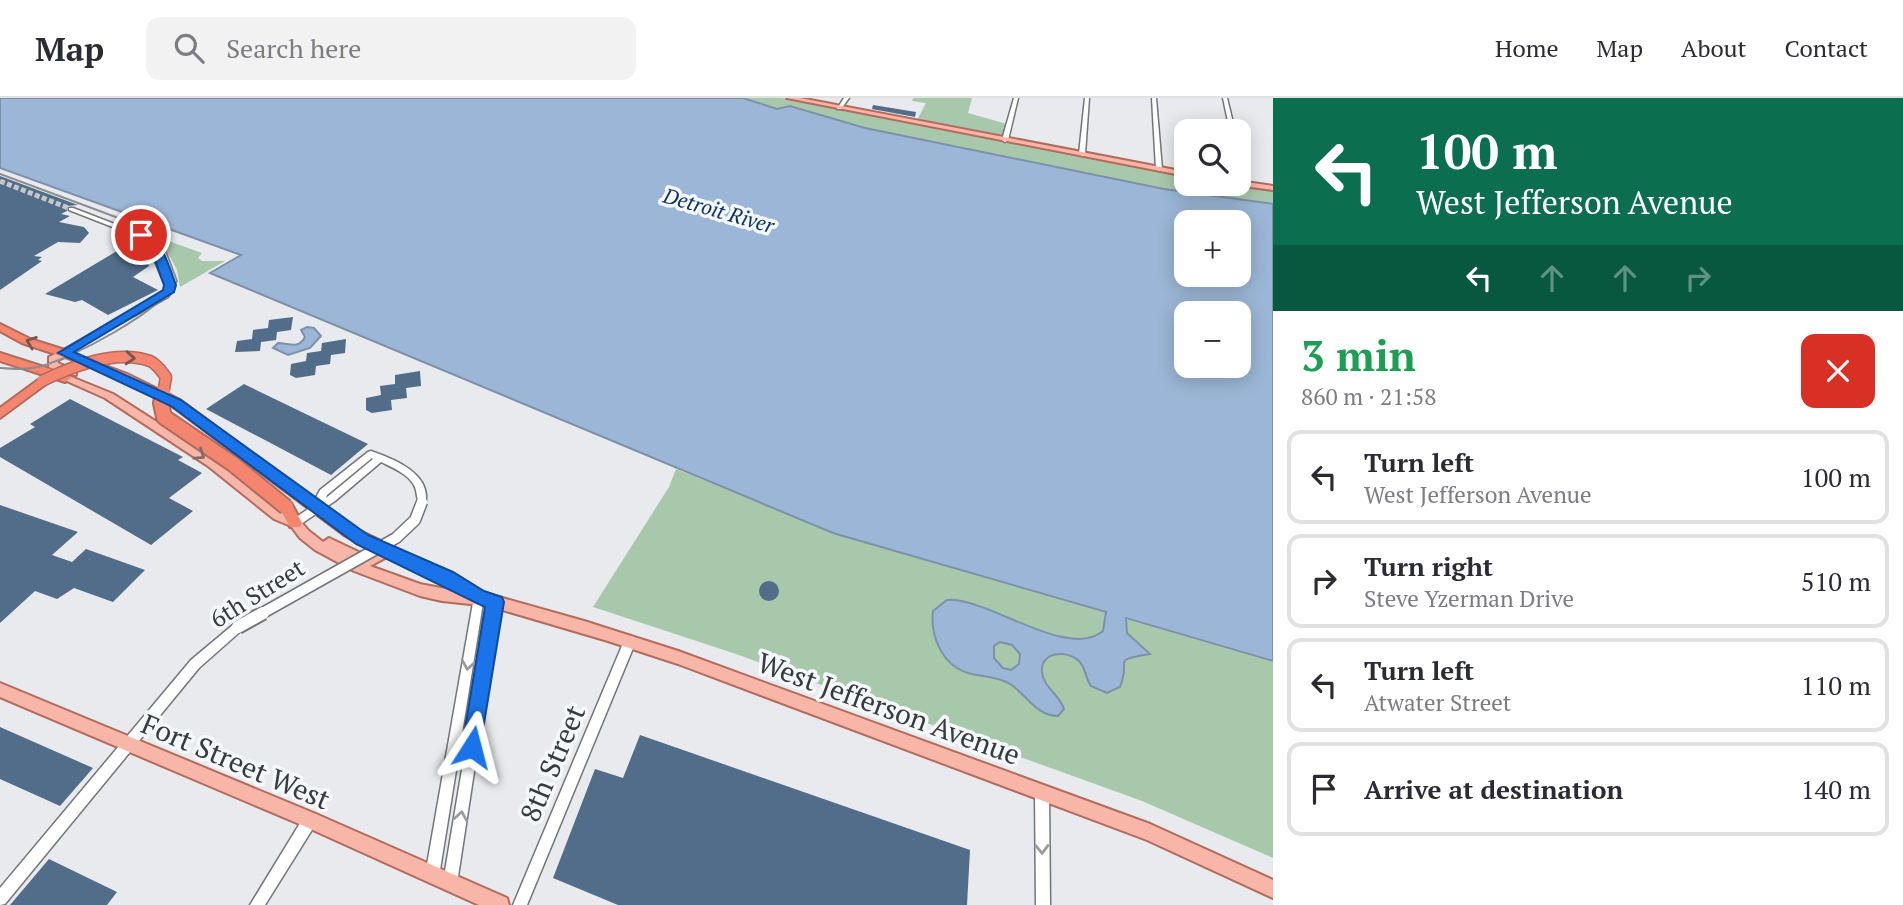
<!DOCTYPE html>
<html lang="en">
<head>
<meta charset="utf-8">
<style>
  :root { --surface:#fff; --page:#f2f2f3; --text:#2b2b33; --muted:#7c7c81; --line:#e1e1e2 }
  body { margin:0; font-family:"PT Serif",serif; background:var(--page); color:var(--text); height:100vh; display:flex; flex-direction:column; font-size:26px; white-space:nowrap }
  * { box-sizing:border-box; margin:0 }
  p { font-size:23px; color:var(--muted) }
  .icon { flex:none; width:38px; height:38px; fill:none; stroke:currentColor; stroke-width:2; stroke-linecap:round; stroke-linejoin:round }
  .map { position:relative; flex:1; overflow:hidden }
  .details { display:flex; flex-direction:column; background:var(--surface); width:630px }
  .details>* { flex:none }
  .top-card { background:#0b6e4f; color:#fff; overflow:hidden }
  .controls { position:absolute; left:1174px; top:21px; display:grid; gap:14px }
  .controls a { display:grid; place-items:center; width:77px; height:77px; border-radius:14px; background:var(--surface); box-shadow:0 4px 18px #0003; font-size:35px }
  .pin { position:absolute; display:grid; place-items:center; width:60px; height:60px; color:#fff; margin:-30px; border:4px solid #fff; border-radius:50%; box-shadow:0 2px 7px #0007 }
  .me { position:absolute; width:77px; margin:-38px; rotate:9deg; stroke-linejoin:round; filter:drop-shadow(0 0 5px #0008) }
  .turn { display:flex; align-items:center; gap:24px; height:147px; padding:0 28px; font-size:32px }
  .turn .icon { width:91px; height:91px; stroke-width:2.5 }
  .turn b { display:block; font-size:49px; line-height:60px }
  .lanes { display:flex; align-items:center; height:66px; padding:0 28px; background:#0003; justify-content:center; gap:35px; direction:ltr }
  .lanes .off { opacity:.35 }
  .round { display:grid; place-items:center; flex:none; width:74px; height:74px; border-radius:14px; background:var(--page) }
  .overview { display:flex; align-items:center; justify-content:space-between; height:119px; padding:0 28px }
  h1 { font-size:42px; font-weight:700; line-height:52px; color:#1e9e55 }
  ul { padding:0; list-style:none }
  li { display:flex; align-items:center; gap:21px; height:94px; margin:0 14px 10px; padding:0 14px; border:4px solid var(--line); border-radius:14px }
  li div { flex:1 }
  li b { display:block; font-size:26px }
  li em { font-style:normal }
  header { display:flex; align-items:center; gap:42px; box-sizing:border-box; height:98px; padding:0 35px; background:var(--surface); border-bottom:2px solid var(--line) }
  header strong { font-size:33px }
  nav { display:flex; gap:38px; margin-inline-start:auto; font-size:24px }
  .search { width:490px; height:63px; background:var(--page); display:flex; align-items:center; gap:18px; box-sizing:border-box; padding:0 24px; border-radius:14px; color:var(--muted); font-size:26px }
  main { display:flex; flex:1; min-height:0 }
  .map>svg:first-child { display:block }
</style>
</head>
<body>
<header>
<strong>Map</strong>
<div class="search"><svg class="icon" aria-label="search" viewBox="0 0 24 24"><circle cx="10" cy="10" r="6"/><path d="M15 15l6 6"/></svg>Search here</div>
<nav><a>Home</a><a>Map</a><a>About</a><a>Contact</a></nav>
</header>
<main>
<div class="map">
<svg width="1273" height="807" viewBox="0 0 1273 807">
  <rect width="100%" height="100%" fill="#e8eaed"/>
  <!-- green -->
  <path fill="#a8c8ac" d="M743,0H782L1186,77V86H1238L1273,91V106L1164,91L865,30L790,8L777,11Z
    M913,0H972L968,15L1007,26L1003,38L916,24L926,5L912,3Z
    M160,140L202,155L198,160L202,163H225L180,189L177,172Z
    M676,371L833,435L1273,564V760L1142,703L736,556L593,509L669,389Z"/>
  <!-- water -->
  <path fill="#9bb6d6" stroke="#7e91a8" stroke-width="2" fill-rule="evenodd" d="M0,0H743L777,11L790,8L865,30L1164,91L1273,106V563L1126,520L1127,535L1150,556C1109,563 1132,560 1120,589L1107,595L1091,588C1085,580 1086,570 1079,563C1068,552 1040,553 1042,574C1043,589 1060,597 1064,611L1058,618C1036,618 1026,596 1010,586C997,578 982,579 968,575C942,567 930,538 933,513L947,502C986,498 1067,563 1103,533L1106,514L833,435L210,175L241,157L0,70ZM1239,124V177H1186V124ZM1239,215V268H1186V215ZM1000,544L1012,547L1020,556L1019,566L1011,572L1003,570L994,560V548Z
    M307,229L314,230L321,238L310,250L288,257L273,250L278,245C289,245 298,252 305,239L301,232Z"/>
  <!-- building -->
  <path fill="#516d89" d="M873,7L916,14L915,19L872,11Z
    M0,78L78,107L67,108V113L61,116L70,118L59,124L84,129L89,135L80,145L58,144L34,158L42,159L38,162L42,163L0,192Z
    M132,144L141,150L149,168L133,179L158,192L108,217L82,202L75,204L45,196Z
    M293,219L291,232L277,234L276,242L261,244L260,253L235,254L237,243L252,241L253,232L268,230L269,222Z
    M346,241L345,255L331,257L330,266L316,268L315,277L296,280L290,277L291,266L306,263L307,255L321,253L322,245Z
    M420,273L421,288L406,290L407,300L391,302L392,312L372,315L366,312V300L381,297L380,288L395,286V277Z
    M244,286L248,288L368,346L331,377L206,311Z
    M70,301L183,359L178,362L202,375L169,400L193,413L151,447L0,359V350L35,329L30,326Z
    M0,407L78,434L52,457L72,464L86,451L145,472L113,504L74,490L57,501L35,493L0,525Z
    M759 493a10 10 0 1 1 20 0a10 10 0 1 1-20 0Z
    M0,629L93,670L60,708L0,681Z
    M640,637L970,752L967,807H618L553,780L595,671L623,680Z
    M49,761L117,794L107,807H10Z"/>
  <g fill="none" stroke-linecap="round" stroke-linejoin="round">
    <!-- minor-tunnel -->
    <path stroke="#c5c7c9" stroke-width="5" stroke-dasharray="5 2.5" stroke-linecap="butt" d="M0,83L71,111"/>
    <!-- minor casing -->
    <g stroke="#737578" stroke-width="3">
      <path id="minor" d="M844,0H849L841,11H837Z
        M1014,0H1018L1008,42L1005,44L1002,42Z
        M1085,0H1089L1085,56L1082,58L1079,56Z
        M1152,0H1156L1162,71L1159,73L1156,71Z
        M1223,0H1227L1235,33H1230Z
        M1239,53L1242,55L1249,87L1244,86L1239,66Z
        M69,110H73L151,140L174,190L168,199L64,257L60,255L61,253L162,195L166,190L146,142L69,112Z
        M371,353C394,361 433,376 425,407H419C417,401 417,395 415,389C409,376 393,370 381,364L335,403L298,428H292L290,425L292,422L311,409L320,392L368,354ZM372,360L373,361L326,400L327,397Z
        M479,494L483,496L484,499L439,778L437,783L432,785L427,783L425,778L474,499L475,496Z
        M495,499L499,501L500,504L457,785L455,790L450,792L445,790L443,785L490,504L491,501Z
        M238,524L242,526L244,529L242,532L199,570L5,806L0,807V790L191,562L234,526Z
        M630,538L634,539L636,543L527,807H513L624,543L626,539Z
        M1042,688L1047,690L1049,695L1050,807H1036L1035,695L1037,690Z
        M310,715L315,717L317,722L315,727L265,807H250L305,717Z"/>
    </g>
    <!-- major casing -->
    <g stroke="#b36b5d" stroke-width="4">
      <path id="major" d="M787,0H800L1186,74V78Z
        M1239,83L1273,88V92L1236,87L1239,86Z
        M64,252L127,276L180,302L352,429L449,476L481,494L584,523L678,553L1150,726L1273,782V800L1147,742L678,566L608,543L489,508L442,503L420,498L354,473L315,452L300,440L291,428L274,421L208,368L105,300L60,280L61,278H69L113,296L216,362L282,415L299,422L309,433L323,444L329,440L367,458L372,456L368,450L344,437L172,308L119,280L65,259L58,262V265L76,273V277H68L49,269V259ZM387,459L456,493L420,486L370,468Z
        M0,585L316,716L507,800L509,807H479L304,728L0,599Z"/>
    </g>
    <!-- highway casing -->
    <g stroke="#b36b5d" stroke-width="4">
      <path id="highway" d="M0,226L30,241L68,253L70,255L64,259L22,245L0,233Z
        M0,255L69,277L71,280L65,284L0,263Z
        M42,279L48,283L46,286L0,320V310Z
        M286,404L291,405L302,425L300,429H290L279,409L281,405Z"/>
    </g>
    <!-- minor -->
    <use href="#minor" fill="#fff" fill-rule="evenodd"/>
    <!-- major -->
    <use href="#major" fill="#f8b6a9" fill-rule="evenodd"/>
    <!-- highway -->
    <use href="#highway" fill="#f4856f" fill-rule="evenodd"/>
    <!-- tram -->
    <path stroke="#8b8c8e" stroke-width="2" d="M0,76L148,131L164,148L177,183C161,213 72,261 38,269C25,272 13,271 0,270"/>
    <!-- minor-bridge-far1 casing -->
    <g stroke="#737578" stroke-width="13" stroke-linecap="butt">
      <path id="minor-bridge-far1" d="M259,517L396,440L415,422L422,404"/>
    </g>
    <!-- minor-bridge casing -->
    <g stroke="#737578" stroke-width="16" stroke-linecap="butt">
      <path id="minor-bridge" d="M238,529L263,515"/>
    </g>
    <!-- highway-bridge-far1 casing -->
    <g stroke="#b36b5d" stroke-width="13" stroke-linecap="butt">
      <path id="highway-bridge-far1" d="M42,283C73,268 116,251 150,263C157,266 162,274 166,279L163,296"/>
    </g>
    <!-- highway-bridge casing -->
    <g stroke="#b36b5d" stroke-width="18" stroke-linecap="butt">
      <path id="highway-bridge" d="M163,294L161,305L164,319L233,366L286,409"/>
    </g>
    <!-- minor-bridge-far1 -->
    <use href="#minor-bridge-far1" stroke="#fff" stroke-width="10"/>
    <!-- minor-bridge -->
    <use href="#minor-bridge" stroke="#fff" stroke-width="12"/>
    <!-- highway-bridge-far1 -->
    <use href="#highway-bridge-far1" stroke="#f4856f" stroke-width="10"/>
    <!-- highway-bridge -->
    <use href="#highway-bridge" stroke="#f4856f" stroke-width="14"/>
  </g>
  <!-- one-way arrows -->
  <defs><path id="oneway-chevron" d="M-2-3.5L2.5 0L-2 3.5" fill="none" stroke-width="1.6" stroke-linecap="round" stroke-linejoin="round" transform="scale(1.75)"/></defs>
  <g stroke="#7a544d">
    <use href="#oneway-chevron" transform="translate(31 244) rotate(-160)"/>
    <use href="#oneway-chevron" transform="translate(130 260) rotate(4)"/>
  </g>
  <use stroke="#856c67" href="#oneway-chevron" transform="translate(200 357) rotate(34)"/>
  <g stroke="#9c9c9d">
    <use href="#oneway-chevron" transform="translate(468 567) rotate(99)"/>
    <use href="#oneway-chevron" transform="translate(461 718) rotate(-81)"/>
    <use href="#oneway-chevron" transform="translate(1042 751) rotate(89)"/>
  </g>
  <!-- route -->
  <path fill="#1a73e8" stroke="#114b97" stroke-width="2" d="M137,135C161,133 169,170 176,187L174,194L74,254L181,302L368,437L453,474L484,493L502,499L504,504L479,656L472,659L465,656L462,649L485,509L356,446L171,308L58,255L163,192L164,187L151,151L137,139Z"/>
  <g text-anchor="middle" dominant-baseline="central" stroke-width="7" stroke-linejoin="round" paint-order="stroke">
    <!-- far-water labels -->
    <g font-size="21" font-style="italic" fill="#0b335c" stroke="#f5f8fb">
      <text transform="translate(719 112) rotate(16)">Detroit River</text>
    </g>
    <!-- street labels -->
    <g font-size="24" fill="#393a3b" stroke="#f5f8fb">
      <text transform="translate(257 495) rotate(-32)">6th Street</text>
    </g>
    <!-- near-street labels -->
    <g font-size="28" fill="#393a3b" stroke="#f5f8fb">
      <text transform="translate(889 610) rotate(20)">West Jefferson Avenue</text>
      <text transform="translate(236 663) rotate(23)">Fort Street West</text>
      <text transform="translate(552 665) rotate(-67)">8th Street</text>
    </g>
  </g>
</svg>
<div class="controls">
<a><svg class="icon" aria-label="search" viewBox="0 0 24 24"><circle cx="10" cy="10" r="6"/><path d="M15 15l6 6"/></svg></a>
<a>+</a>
<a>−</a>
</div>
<div class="pin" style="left:141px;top:137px;background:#d93025"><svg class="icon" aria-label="arrive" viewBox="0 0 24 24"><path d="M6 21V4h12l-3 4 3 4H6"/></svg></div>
<svg class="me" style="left:472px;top:649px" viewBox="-20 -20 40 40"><path d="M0-17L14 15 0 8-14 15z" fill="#1a73e8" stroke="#fff" stroke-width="4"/></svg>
</div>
<section class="details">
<div class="top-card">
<div class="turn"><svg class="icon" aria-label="left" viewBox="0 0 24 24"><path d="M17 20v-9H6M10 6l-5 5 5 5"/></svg><div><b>100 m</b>West Jefferson Avenue</div></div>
<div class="lanes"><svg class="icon" aria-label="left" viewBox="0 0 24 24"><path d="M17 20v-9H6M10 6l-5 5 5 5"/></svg><svg class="icon off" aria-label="ahead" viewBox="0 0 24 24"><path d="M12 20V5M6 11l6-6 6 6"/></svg><svg class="icon off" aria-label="ahead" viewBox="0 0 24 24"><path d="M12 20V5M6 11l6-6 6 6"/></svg><svg class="icon off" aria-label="right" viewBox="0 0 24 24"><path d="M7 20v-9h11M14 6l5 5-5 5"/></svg></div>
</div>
<div class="overview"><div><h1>3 min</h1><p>860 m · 21:58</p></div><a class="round" style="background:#d93025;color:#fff"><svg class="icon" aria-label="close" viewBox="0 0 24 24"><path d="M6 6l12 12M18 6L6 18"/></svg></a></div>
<ul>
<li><svg class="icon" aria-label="left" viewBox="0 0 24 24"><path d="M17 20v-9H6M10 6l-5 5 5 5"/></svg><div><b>Turn left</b><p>West Jefferson Avenue</p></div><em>100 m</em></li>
<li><svg class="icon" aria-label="right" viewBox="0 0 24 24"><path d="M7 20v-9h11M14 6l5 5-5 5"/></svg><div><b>Turn right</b><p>Steve Yzerman Drive</p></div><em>510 m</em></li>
<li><svg class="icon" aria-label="left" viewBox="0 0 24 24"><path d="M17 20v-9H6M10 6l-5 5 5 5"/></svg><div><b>Turn left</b><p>Atwater Street</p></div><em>110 m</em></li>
<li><svg class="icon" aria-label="arrive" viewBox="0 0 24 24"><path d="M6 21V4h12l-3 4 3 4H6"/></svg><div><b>Arrive at destination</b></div><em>140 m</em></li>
</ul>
</section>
</main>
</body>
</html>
